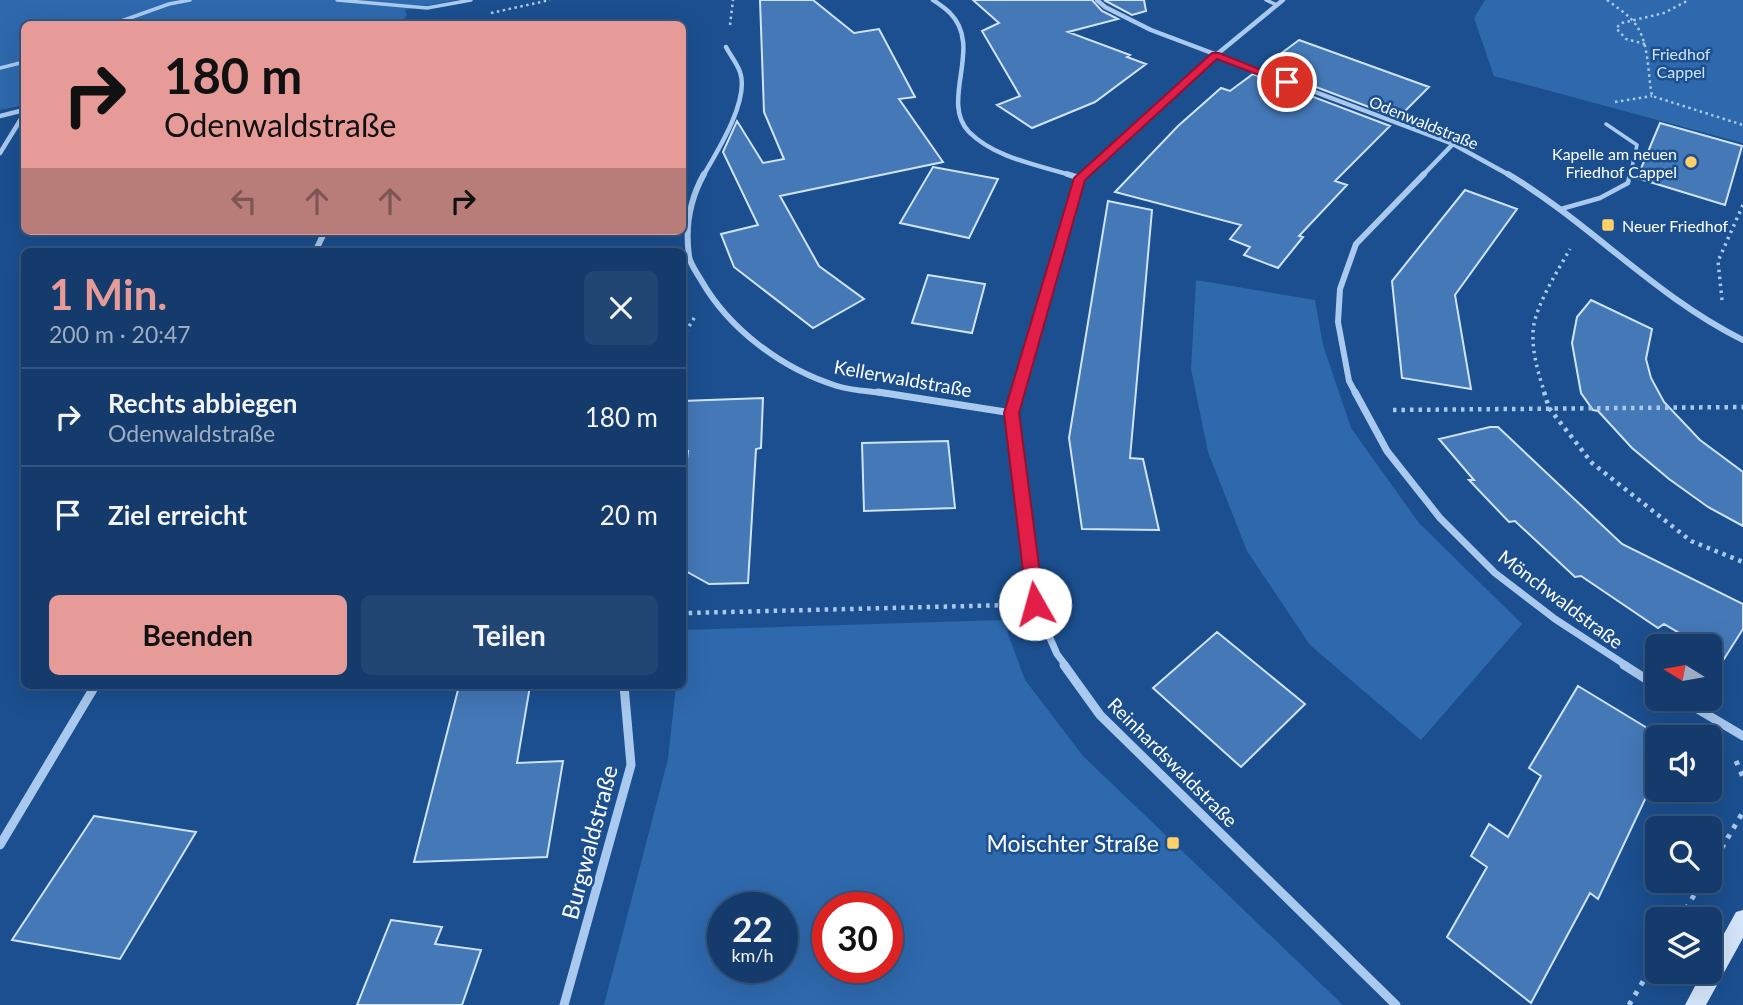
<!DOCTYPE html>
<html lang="de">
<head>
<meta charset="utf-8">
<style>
  :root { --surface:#143b6b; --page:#214673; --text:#f1f3f6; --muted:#9dadc1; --line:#33557e; --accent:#e69b98 }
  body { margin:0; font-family:Lato,sans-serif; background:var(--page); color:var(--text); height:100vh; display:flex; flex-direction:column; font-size:26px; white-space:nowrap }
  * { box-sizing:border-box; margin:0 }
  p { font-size:23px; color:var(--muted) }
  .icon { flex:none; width:38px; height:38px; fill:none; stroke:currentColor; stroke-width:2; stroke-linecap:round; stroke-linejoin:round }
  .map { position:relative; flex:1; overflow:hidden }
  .sheet { position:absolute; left:21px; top:248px; width:665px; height:441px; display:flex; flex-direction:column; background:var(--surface); border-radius:10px; box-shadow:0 7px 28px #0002,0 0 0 2px var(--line) }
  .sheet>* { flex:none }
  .hud { position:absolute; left:21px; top:21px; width:665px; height:214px; border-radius:10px; box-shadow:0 7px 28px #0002,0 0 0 2px var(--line); background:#e69b98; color:#111; overflow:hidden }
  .needle { width:46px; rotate:281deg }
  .controls { position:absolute; left:1645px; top:634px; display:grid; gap:14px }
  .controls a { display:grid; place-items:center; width:77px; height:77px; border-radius:10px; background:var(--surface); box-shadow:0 7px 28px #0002,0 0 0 2px var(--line); font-size:35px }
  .speed { position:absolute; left:707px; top:892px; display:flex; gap:14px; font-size:35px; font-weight:700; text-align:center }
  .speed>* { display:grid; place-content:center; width:91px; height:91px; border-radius:50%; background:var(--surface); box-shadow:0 7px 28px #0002,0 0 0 2px var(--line); line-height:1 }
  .speed small { font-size:18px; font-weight:400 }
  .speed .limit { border:10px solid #d22; background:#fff; color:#111 }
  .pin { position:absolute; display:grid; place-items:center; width:60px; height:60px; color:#fff; margin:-30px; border:4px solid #fff; border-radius:50%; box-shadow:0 2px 7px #0007 }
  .me { position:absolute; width:77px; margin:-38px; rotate:353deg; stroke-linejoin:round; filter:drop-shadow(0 0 5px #0008) }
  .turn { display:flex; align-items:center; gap:24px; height:147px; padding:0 28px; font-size:32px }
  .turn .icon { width:91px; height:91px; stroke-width:2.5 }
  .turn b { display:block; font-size:49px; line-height:60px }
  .lanes { display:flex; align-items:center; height:66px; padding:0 28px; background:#0003; justify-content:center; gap:35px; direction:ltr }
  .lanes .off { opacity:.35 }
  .round { display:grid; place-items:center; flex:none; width:74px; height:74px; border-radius:10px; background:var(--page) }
  .overview { display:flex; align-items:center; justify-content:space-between; height:119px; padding:0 28px }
  h1 { font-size:42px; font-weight:700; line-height:52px; color:var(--accent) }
  .action { display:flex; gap:14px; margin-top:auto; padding:14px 28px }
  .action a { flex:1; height:80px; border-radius:10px; background:var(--accent); color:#111; font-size:28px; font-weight:700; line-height:80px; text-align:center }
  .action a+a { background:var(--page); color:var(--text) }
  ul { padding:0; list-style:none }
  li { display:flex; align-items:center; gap:21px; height:98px; padding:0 28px; border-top:2px solid var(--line) }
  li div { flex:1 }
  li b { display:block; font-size:26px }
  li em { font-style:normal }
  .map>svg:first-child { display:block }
</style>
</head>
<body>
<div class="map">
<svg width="1743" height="1005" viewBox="0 0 1743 1005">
  <rect width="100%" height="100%" fill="#1b4f8f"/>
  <!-- green -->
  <path fill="#2e69ad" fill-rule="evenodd" d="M0,0H456L405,10L407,15L401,24H24V105L0,110Z
    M1485,0H1743V143L1494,76L1474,18Z
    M1196,280L1315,300L1323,345L1351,428L1419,523L1522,624L1421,740L1310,645L1247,551L1208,452L1191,369Z
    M1003,620L1025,680L1083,756L1343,1005H604L668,759L676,686H682L683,630ZM782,908V968H723V908ZM828,908H887V968H828Z"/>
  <!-- building -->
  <path fill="#4478b7" stroke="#cfe3fa" stroke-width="2" d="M760,0H813L854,33L879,29L915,97L899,99L943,162L780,196L819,266L864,299L813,328L734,267L721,234L758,225L723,152L737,121L763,163L784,159L764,112Z
    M973,0H1092L1102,11L1118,19L1068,32L1130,55L1127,57L1146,64L1095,102L1032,128L997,105L1020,96L982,31L999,23Z
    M1104,0H1144L1146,11L1132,15Z
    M1299,40L1429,87L1398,118L1263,67Z
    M1253,74L1390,126L1335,181L1347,185L1299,236L1303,237L1278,268L1244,255L1250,247L1230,239L1241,225L1115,192L1178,126L1221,88L1230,91Z
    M1660,123L1742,146L1725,205L1637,178Z
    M933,167L998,179L969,238L900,223Z
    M1465,190L1517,209L1455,295L1471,389L1402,378L1392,281Z
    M1108,201L1152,210L1130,458L1143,459L1159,530L1082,529L1069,438Z
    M928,275L985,284L972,333L912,323Z
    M1591,300L1652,329L1646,359L1651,378L1664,402L1700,440L1743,472V526L1708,507L1669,479L1632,448L1598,411L1593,410L1581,393L1572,343L1577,317Z
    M763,398L761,448L756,449L748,583L709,584L682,569V499L688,451H682V401Z
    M1490,427H1498L1622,544L1743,604V629L1724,659L1710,651V646H1701L1664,624L1658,628L1581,576L1575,577L1515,521L1509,522L1469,480H1474L1439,439Z
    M948,441L955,508L864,511L862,443Z
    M1217,632L1305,704L1241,767L1153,688Z
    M459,686H530L517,763L563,761L547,857L414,862Z
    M1578,686L1657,734V774L1598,899L1590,893L1531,1003L1447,937L1487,867L1471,856L1489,824L1508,837L1541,776L1529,768Z
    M94,816L196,832L120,959L12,940Z
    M391,920L442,927L435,944L481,950L462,1005H357Z"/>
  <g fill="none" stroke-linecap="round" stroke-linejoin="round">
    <!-- path-far3 -->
    <path stroke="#a9c9ee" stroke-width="2.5" stroke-dasharray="2.5 3.5" stroke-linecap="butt" d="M1607,0C1616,7 1626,13 1633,21C1650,41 1647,71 1652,96L1743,125
      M491,13L550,0
      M730,25L733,0
      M1645,44L1626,39L1616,28L1622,23L1664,13L1689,0
      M1615,102L1652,96"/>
    <!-- path-far2 -->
    <path stroke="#a9c9ee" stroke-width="3.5" stroke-dasharray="2.5 4.5" stroke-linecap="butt" d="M1722,300L1718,261L1743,205
      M682,338L696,315
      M1545,394C1538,373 1530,346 1534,324C1539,300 1558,270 1570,249"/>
    <!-- path-far1 -->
    <path stroke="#a9c9ee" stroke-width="4.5" stroke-dasharray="3.5 5" stroke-linecap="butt" d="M1544,392L1549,408L1592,463L1691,541L1743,562
      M1393,410L1743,407
      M682,618L688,613L1010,605"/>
    <!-- path -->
    <path stroke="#a9c9ee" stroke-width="5" stroke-dasharray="4.5 7" stroke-linecap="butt" d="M1736,761L1743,777
      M1710,868L1743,812
      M1680,919L1703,880
      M1629,1005L1657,958"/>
    <!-- lane-far1 -->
    <path stroke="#a9c9ee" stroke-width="3.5" d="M337,0L427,8L471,0
      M1266,0L1277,5
      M113,24L169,4L190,0
      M0,68L24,62
      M1606,124L1637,145L1630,176"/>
    <!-- lane -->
    <path stroke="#a9c9ee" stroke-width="4.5" d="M1561,209L1600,198L1628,183L1630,174"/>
    <!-- street-far3 -->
    <path stroke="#a9c9ee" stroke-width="4.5" d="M933,0C939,4 945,8 950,13C984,47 939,101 969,132C995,158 1038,165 1073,176
      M1097,0L1105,7L1151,30L1453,144L1511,176
      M0,116L24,110
      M0,153L24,114
      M703,176C717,152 750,100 740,72C737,63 730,55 726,47
      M1082,176L1216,55L1283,0
      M1422,176L1453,144"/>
    <!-- street-far2 -->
    <path stroke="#a9c9ee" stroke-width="6" d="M704,174C690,199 685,227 689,256C690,264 697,273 701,280C729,329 782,369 837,386C853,391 872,391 890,394
      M1067,174L1080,178
      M1508,174C1591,224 1656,297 1743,340
      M315,252L325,231
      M1017,394L1080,178L1084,174
      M1356,394L1349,381L1338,322L1340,289L1356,244L1424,174"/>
    <!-- street-far1 -->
    <path stroke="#a9c9ee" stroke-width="7" d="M878,392L1012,413
      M1018,392L1012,413L1035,604L1057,654L1066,666
      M1355,392L1387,451L1440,518L1495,573L1555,619L1627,666"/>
    <!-- street -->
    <path stroke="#a9c9ee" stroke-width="9" d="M1064,665L1100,715L1396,1005
      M1624,665L1657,686
      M1679,698L1743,736
      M0,845L95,686
      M564,1005L631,765L624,686"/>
    <!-- secondary -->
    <path fill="#d6e6fa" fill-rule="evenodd" d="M1743,910V938L1706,1005H1685L1703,971H1710V959L1736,912Z"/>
  </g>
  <!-- route -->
  <path fill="#e11d48" stroke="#92132f" stroke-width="2" d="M1212,53H1219L1292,82L1283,84L1217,59L1085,180L1019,413L1044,604L1041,609L1035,611L1029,609L1027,604L1004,413L1074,178Z"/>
  <!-- markers -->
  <g fill="#ffd166" stroke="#1b4f8f" stroke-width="2.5">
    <circle cx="1691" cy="162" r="7"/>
    <rect x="1601" y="218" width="14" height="14" rx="3.5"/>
    <rect x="1166" y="836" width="14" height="14" rx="3.5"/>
  </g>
  <g text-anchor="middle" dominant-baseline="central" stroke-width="5" stroke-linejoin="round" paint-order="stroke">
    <!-- far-park labels -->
    <g font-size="16" fill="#cfe3fa" stroke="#1b4f8f">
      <text x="1681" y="53">Friedhof<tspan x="1681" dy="18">Cappel</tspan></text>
    </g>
    <!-- far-street labels -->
    <g font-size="16" fill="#fff" stroke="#1b4f8f">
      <text transform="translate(1424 122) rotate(22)">Odenwaldstraße</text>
    </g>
    <!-- far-poi labels -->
    <g font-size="16" fill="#fff" stroke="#1b4f8f" text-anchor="end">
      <text x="1677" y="153">Kapelle am neuen<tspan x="1677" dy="18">Friedhof Cappel</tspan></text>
      <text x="1622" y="225" text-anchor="start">Neuer Friedhof</text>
    </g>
    <!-- street labels -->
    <g font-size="19" fill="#fff" stroke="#1b4f8f">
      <text transform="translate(903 378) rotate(10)">Kellerwaldstraße</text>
      <text transform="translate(1561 599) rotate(37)">Mönchwaldstraße</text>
      <text transform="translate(1173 762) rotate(45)">Reinhardswaldstraße</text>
    </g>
    <!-- near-street labels -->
    <g font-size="23" fill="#fff" stroke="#1b4f8f">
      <text transform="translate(589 842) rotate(-75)">Burgwaldstraße</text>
    </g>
    <!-- near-poi labels -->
    <g font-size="23" fill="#fff" stroke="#1b4f8f" text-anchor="end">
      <text x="1159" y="843">Moischter Straße</text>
    </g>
  </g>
</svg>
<div class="controls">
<a><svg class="needle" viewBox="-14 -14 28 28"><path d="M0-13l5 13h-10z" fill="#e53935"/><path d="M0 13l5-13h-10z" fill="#9dadc1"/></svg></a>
<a><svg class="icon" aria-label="sound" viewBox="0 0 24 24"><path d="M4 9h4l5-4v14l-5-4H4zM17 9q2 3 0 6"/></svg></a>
<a><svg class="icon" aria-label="search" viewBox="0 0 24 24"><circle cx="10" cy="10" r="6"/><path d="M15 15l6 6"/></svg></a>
<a><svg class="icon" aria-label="layers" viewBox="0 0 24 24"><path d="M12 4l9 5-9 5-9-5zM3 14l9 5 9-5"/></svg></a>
</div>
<div class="speed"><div>22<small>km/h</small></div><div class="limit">30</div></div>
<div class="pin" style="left:1287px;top:82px;background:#d93025"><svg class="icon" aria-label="arrive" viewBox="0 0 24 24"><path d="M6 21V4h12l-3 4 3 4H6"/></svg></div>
<svg class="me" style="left:1035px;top:604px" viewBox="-20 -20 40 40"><circle r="19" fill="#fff"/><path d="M0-13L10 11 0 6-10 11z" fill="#e11d48"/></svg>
<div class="hud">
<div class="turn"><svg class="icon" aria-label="right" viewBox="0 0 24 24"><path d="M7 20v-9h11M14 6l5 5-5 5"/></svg><div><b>180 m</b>Odenwaldstraße</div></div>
<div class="lanes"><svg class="icon off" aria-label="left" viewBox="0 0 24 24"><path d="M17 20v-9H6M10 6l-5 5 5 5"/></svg><svg class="icon off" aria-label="ahead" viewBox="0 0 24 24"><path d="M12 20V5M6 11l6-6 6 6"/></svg><svg class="icon off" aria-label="ahead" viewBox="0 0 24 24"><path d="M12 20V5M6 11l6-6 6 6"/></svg><svg class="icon" aria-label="right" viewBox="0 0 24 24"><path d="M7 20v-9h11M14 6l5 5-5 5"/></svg></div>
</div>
<section class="sheet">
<div class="overview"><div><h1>1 Min.</h1><p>200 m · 20:47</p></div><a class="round"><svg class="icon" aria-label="close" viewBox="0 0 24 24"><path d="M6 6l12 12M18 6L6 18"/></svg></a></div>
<ul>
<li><svg class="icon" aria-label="right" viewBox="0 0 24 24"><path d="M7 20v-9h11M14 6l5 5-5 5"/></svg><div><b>Rechts abbiegen</b><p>Odenwaldstraße</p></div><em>180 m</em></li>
<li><svg class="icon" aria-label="arrive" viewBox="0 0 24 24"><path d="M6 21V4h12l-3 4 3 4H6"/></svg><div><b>Ziel erreicht</b></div><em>20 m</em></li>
</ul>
<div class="action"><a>Beenden</a><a>Teilen</a></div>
</section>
</div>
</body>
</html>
